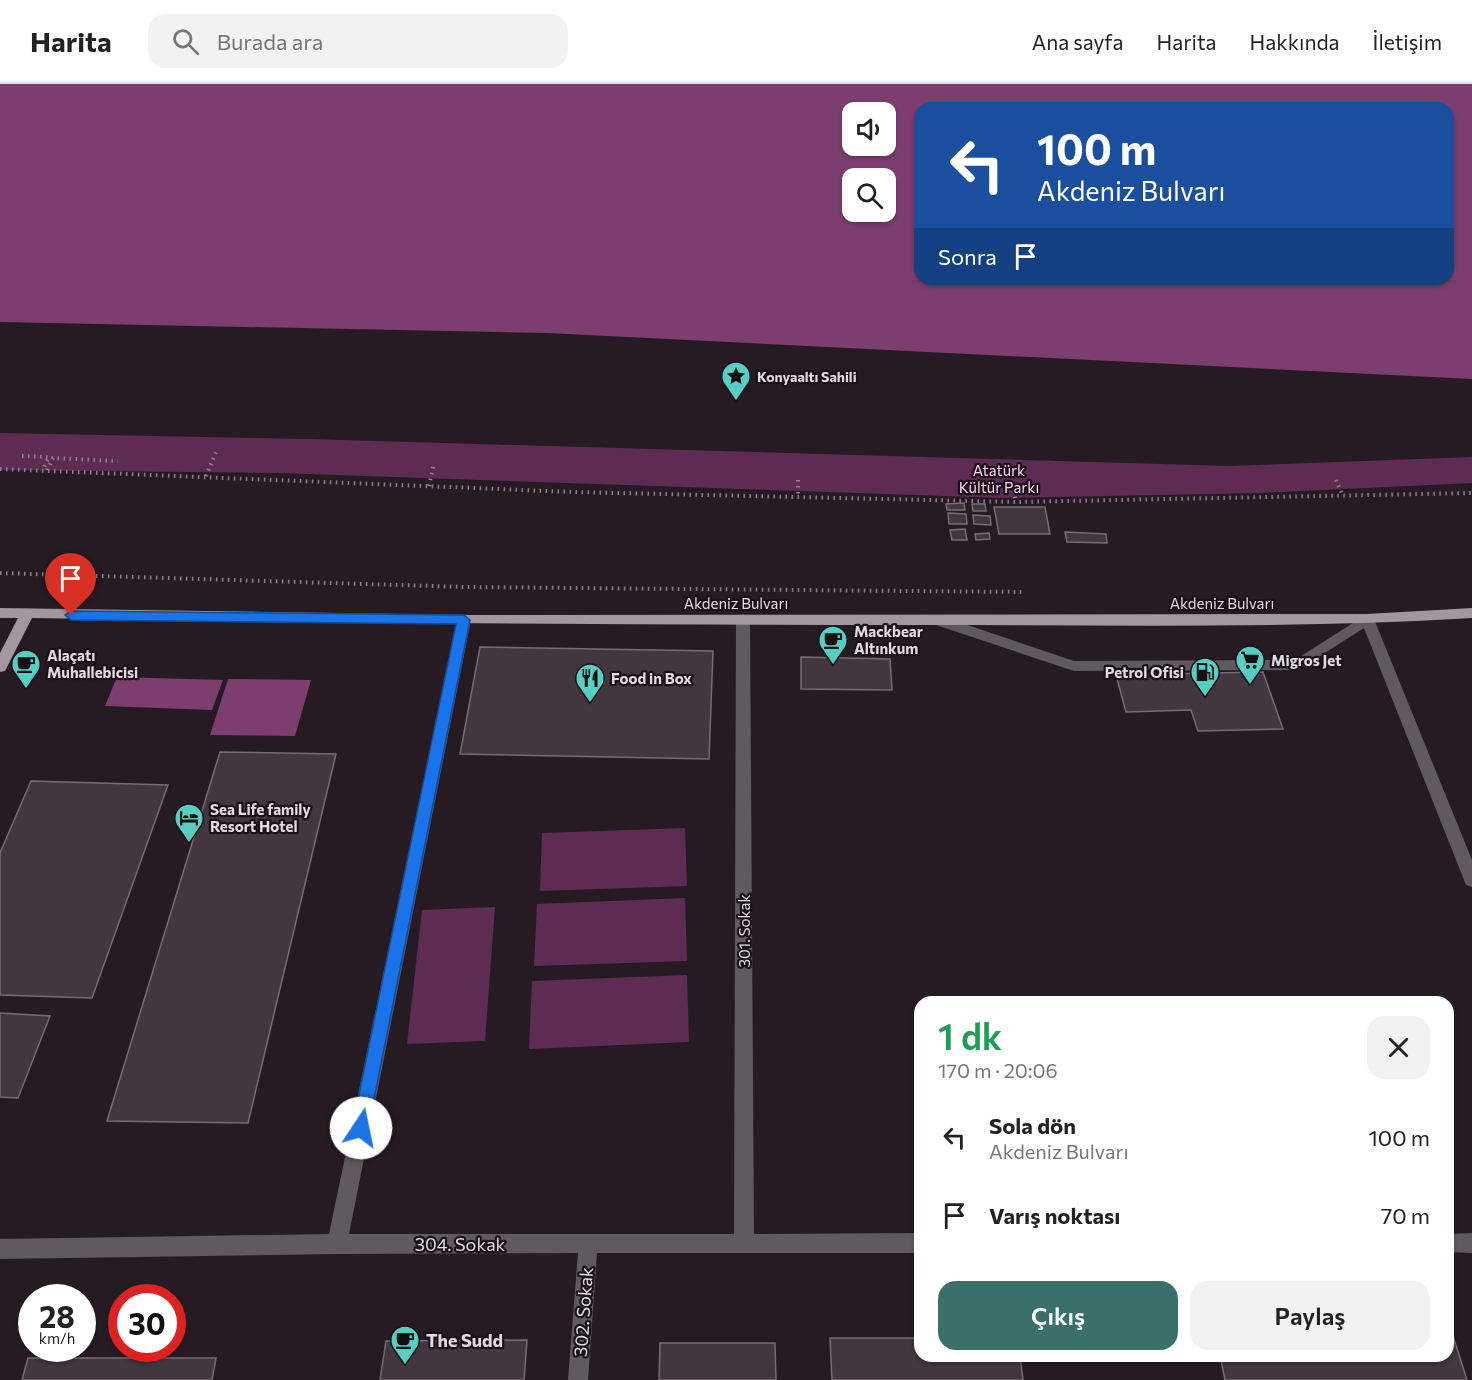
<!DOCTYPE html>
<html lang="tr">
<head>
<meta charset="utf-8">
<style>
  :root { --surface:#fff; --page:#f2f2f2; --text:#222; --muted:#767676; --line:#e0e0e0; --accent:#3a6f6a }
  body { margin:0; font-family:Commissioner,sans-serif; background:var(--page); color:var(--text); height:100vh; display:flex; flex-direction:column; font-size:22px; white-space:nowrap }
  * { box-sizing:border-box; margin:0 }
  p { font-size:20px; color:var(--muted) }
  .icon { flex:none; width:33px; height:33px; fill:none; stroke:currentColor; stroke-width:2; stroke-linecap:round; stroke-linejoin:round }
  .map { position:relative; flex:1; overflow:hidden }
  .sheet { position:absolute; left:914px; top:912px; width:540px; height:366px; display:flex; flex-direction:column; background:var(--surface); border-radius:18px; box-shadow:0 2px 4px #0004 }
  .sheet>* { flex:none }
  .banner { position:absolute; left:914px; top:18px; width:540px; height:183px; border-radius:18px; box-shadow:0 2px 4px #0004; background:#1a4fa0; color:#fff; overflow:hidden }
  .fabs { position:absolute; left:842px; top:18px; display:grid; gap:12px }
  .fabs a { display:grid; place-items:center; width:54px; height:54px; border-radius:12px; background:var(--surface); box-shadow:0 2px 4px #0004; font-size:30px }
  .speed { position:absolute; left:18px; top:1200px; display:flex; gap:12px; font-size:30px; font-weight:700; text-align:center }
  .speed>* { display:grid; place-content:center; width:78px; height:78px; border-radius:50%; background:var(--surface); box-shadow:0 2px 4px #0004; line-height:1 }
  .speed small { font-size:15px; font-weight:400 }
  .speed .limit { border:9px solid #d22; background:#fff; color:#111 }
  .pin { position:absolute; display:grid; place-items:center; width:51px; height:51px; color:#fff; margin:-62px -26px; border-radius:50% 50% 50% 0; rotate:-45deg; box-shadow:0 0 6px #0007 }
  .pin .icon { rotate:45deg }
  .me { position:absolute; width:66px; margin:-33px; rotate:11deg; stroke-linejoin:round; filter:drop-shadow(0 0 4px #0008) }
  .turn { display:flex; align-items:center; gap:21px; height:126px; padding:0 24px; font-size:27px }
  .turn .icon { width:78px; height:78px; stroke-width:2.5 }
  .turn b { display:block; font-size:42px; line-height:51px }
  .then { display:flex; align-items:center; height:57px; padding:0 24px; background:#0003; gap:12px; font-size:22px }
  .round { display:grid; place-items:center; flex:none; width:63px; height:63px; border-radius:18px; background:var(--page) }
  .head { display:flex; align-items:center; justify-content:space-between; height:102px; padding:0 24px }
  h1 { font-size:36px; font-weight:600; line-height:45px; color:#1e9e55 }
  .button { display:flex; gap:12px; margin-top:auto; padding:12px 24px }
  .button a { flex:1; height:69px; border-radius:18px; background:var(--accent); color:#fff; font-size:24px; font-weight:600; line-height:69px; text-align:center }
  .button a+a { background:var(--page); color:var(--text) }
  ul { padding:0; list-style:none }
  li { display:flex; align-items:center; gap:18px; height:78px; padding:0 24px }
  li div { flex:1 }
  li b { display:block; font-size:22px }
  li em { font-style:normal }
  header { display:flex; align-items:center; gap:36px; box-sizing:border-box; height:84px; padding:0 30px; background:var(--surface); border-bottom:2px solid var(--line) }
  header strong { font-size:28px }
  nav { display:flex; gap:33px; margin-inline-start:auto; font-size:21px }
  .search { width:420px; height:54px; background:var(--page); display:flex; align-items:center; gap:15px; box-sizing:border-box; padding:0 21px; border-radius:18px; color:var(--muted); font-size:22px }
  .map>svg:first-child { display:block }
</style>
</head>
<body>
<header>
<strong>Harita</strong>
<div class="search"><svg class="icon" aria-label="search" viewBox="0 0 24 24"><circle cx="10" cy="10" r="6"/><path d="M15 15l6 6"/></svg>Burada ara</div>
<nav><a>Ana sayfa</a><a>Harita</a><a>Hakkında</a><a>İletişim</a></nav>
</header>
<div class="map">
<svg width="1472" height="1296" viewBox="0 0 1472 1296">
  <rect width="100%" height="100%" fill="#261b23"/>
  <!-- green -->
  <path fill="#5e2b53" d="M0,349L308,355L1229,382L1472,373V399L1259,409L1001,414L278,389L0,386Z
    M685,744L687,802L540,807L542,749Z
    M685,814L687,877L534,882L537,820Z
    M495,823L485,957L407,960L422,826Z
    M687,891L689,958L529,965L532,897Z"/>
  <!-- water -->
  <path fill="#7c3e6f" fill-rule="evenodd" d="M0,0H1472V295L547,249L0,238ZM920,24H1448V195H920ZM852,28H885V62H852ZM852,94H885V128H852Z
    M117,593L223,596L212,626L105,622Z
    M228,595L311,596L295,652L210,651Z"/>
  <!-- building -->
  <path fill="#42363f" stroke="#796b75" stroke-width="1.5" d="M964,419L965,426H947L946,420Z
    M972,420H985L986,427H973Z
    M994,423H1045L1050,450H999Z
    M948,429L966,430L967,440H949Z
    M973,431L990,432L991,441L974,440Z
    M965,445L967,456H952L950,446Z
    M1065,448L1106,450L1107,459L1067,458Z
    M989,449L990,455L976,456L975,450Z
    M480,563L713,567L709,675L460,670Z
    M801,573L890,575L892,606L801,605Z
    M1263,588L1283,645L1198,647L1191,626L1126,628L1116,591Z
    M220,668L336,670L248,1039L107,1037Z
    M31,697L168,701L92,914L0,911V769Z
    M0,929L50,932L18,1014L0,1013Z
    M830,1254H920V1272H1020L1023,1296H832Z
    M1448,1255H1454L1467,1296H1225L1220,1272H1448Z
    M527,1256L524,1296H380L386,1257Z
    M660,1259H775L776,1296H659Z
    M28,1274H216L212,1296H22Z"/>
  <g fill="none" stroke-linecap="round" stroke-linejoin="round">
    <!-- path -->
    <path stroke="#8d838a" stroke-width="4" stroke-dasharray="1.5 4.5" stroke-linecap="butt" d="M22,372L49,373L43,385
      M0,385L573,408L1016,418L1472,409
      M47,386L53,374L118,377
      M206,392L216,368
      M798,396V412
      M1336,396L1343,412
      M1012,401L1016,418
      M429,402L434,379
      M0,489L465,503L1024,508"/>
    <!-- minor -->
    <path fill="#605a5f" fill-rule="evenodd" d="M743,530L750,535L754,1150L920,1149V1169H597L588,1296H568L578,1169L337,1170L0,1175V1155L329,1150L457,536L464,531L471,536L349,1150H734L736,535Z
      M1367,530L1374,535L1472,776V803L1466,801L1464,796L1364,544L1298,586L1074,587L933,540L931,536L938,531L1074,577L1295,576Z
      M1472,1149V1169L1448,1168V1150Z"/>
    <!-- major -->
    <path fill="#a3979f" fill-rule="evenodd" d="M0,524L464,531L1367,530L1472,524V534C1289,545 1105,541 922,541C625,541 329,539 32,534L5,587L0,588V569L18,534H0Z"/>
  </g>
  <!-- route -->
  <path fill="#1a73e8" stroke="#114b97" stroke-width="1.5" d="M71,527L464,531L470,536L367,1050L361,1052L355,1050L352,1044L456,540L71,536L65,531Z"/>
  <!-- icons -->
  <defs>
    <g id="sight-pin" transform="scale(1.5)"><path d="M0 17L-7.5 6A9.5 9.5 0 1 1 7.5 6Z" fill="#57cec2" stroke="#1c1119"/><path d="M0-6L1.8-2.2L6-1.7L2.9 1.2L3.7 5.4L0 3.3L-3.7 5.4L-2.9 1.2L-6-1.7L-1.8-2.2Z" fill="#111"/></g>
    <g id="cafe-pin" transform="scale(1.5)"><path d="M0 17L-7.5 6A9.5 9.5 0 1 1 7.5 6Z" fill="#57cec2" stroke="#1c1119"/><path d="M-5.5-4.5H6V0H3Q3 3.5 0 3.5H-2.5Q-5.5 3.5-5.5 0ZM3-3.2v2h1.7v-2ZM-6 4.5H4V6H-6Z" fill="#111"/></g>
    <g id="supermarket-pin" transform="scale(1.5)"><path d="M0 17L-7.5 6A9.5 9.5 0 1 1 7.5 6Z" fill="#57cec2" stroke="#1c1119"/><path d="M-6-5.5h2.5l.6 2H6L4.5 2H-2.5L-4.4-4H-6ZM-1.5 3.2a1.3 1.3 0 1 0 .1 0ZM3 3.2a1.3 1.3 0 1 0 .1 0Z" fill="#111"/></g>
    <g id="fuel-pin" transform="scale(1.5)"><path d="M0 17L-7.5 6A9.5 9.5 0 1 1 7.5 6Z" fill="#57cec2" stroke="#1c1119"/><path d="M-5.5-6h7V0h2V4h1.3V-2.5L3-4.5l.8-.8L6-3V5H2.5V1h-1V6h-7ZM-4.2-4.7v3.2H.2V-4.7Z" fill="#111"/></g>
    <g id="restaurant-pin" transform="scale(1.5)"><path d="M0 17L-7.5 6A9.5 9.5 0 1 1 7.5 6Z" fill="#57cec2" stroke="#1c1119"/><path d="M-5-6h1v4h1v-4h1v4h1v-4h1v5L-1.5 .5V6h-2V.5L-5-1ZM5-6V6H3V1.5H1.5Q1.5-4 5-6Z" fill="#111"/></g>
    <g id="hotel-pin" transform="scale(1.5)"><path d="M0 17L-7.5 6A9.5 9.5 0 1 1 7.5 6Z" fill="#57cec2" stroke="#1c1119"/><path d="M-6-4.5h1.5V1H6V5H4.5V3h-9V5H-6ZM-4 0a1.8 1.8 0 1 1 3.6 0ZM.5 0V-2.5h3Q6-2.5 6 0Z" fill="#111"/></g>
  </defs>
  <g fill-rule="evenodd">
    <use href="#sight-pin" x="736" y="292"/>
    <use href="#cafe-pin" x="833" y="556"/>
    <use href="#supermarket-pin" x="1250" y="576"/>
    <use href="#cafe-pin" x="26" y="580"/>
    <use href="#fuel-pin" x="1205" y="588"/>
    <use href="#restaurant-pin" x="590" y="594"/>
    <use href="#hotel-pin" x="189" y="734"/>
    <use href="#cafe-pin" x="405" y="1256"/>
  </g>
  <g text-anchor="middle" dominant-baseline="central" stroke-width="4.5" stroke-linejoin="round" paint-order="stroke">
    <!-- far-poi labels -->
    <g font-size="14" font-weight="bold" fill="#e2dae0" stroke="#1c1119" text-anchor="start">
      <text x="757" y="292">Konyaaltı Sahili</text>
    </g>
    <!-- park labels -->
    <g font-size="15" fill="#fbd5f1" stroke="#1c1119">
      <text x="999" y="386">Atatürk<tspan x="999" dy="17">Kültür Parkı</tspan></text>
    </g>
    <!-- street labels -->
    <g font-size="15" fill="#e2dae0" stroke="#1c1119">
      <text x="736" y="519">Akdeniz Bulvarı</text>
      <text x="1222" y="519">Akdeniz Bulvarı</text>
      <text transform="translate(744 847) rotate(-90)">301. Sokak</text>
    </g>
    <!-- poi labels -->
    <g font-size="15" font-weight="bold" fill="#e2dae0" stroke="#1c1119" text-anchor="start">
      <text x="854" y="547">Mackbear<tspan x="854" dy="17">Altınkum</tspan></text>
      <text x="47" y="571">Alaçatı<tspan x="47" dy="17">Muhallebicisi</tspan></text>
      <text x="1271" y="576">Migros Jet</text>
      <text x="1184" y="588" text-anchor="end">Petrol Ofisi</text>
      <text x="611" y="594">Food in Box</text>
      <text x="210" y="725">Sea Life family<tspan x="210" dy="17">Resort Hotel</tspan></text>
    </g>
    <!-- near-street labels -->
    <g font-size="18" fill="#e2dae0" stroke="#1c1119">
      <text x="460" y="1160">304. Sokak</text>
      <text transform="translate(583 1228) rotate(-86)">302. Sokak</text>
    </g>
    <!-- near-poi labels -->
    <g font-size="18" font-weight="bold" fill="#e2dae0" stroke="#1c1119" text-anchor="start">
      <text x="426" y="1256">The Sudd</text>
    </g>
  </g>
</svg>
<div class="fabs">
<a><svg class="icon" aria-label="sound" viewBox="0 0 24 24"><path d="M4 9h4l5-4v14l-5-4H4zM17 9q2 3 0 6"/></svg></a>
<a><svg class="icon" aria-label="search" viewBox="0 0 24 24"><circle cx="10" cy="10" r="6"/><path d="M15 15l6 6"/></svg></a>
</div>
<div class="speed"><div>28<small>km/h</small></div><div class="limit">30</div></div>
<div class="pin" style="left:71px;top:531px;background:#d93025"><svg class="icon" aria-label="arrive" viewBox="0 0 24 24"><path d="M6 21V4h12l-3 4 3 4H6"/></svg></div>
<svg class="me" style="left:361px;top:1044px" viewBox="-20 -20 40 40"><circle r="19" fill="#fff"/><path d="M0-13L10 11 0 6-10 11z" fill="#1a73e8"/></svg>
<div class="banner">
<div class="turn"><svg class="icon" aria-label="left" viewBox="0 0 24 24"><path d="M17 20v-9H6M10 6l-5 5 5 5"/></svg><div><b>100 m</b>Akdeniz Bulvarı</div></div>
<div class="then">Sonra<svg class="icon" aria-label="arrive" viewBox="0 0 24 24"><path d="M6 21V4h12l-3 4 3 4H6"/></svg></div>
</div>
<section class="sheet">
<div class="head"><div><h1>1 dk</h1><p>170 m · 20:06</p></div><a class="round"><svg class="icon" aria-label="close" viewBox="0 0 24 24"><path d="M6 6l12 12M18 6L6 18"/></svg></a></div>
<ul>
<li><svg class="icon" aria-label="left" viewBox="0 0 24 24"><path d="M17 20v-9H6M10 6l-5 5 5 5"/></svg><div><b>Sola dön</b><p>Akdeniz Bulvarı</p></div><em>100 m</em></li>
<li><svg class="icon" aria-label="arrive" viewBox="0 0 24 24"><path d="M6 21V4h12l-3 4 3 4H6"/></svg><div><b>Varış noktası</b></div><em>70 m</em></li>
</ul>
<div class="button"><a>Çıkış</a><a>Paylaş</a></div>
</section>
</div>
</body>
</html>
